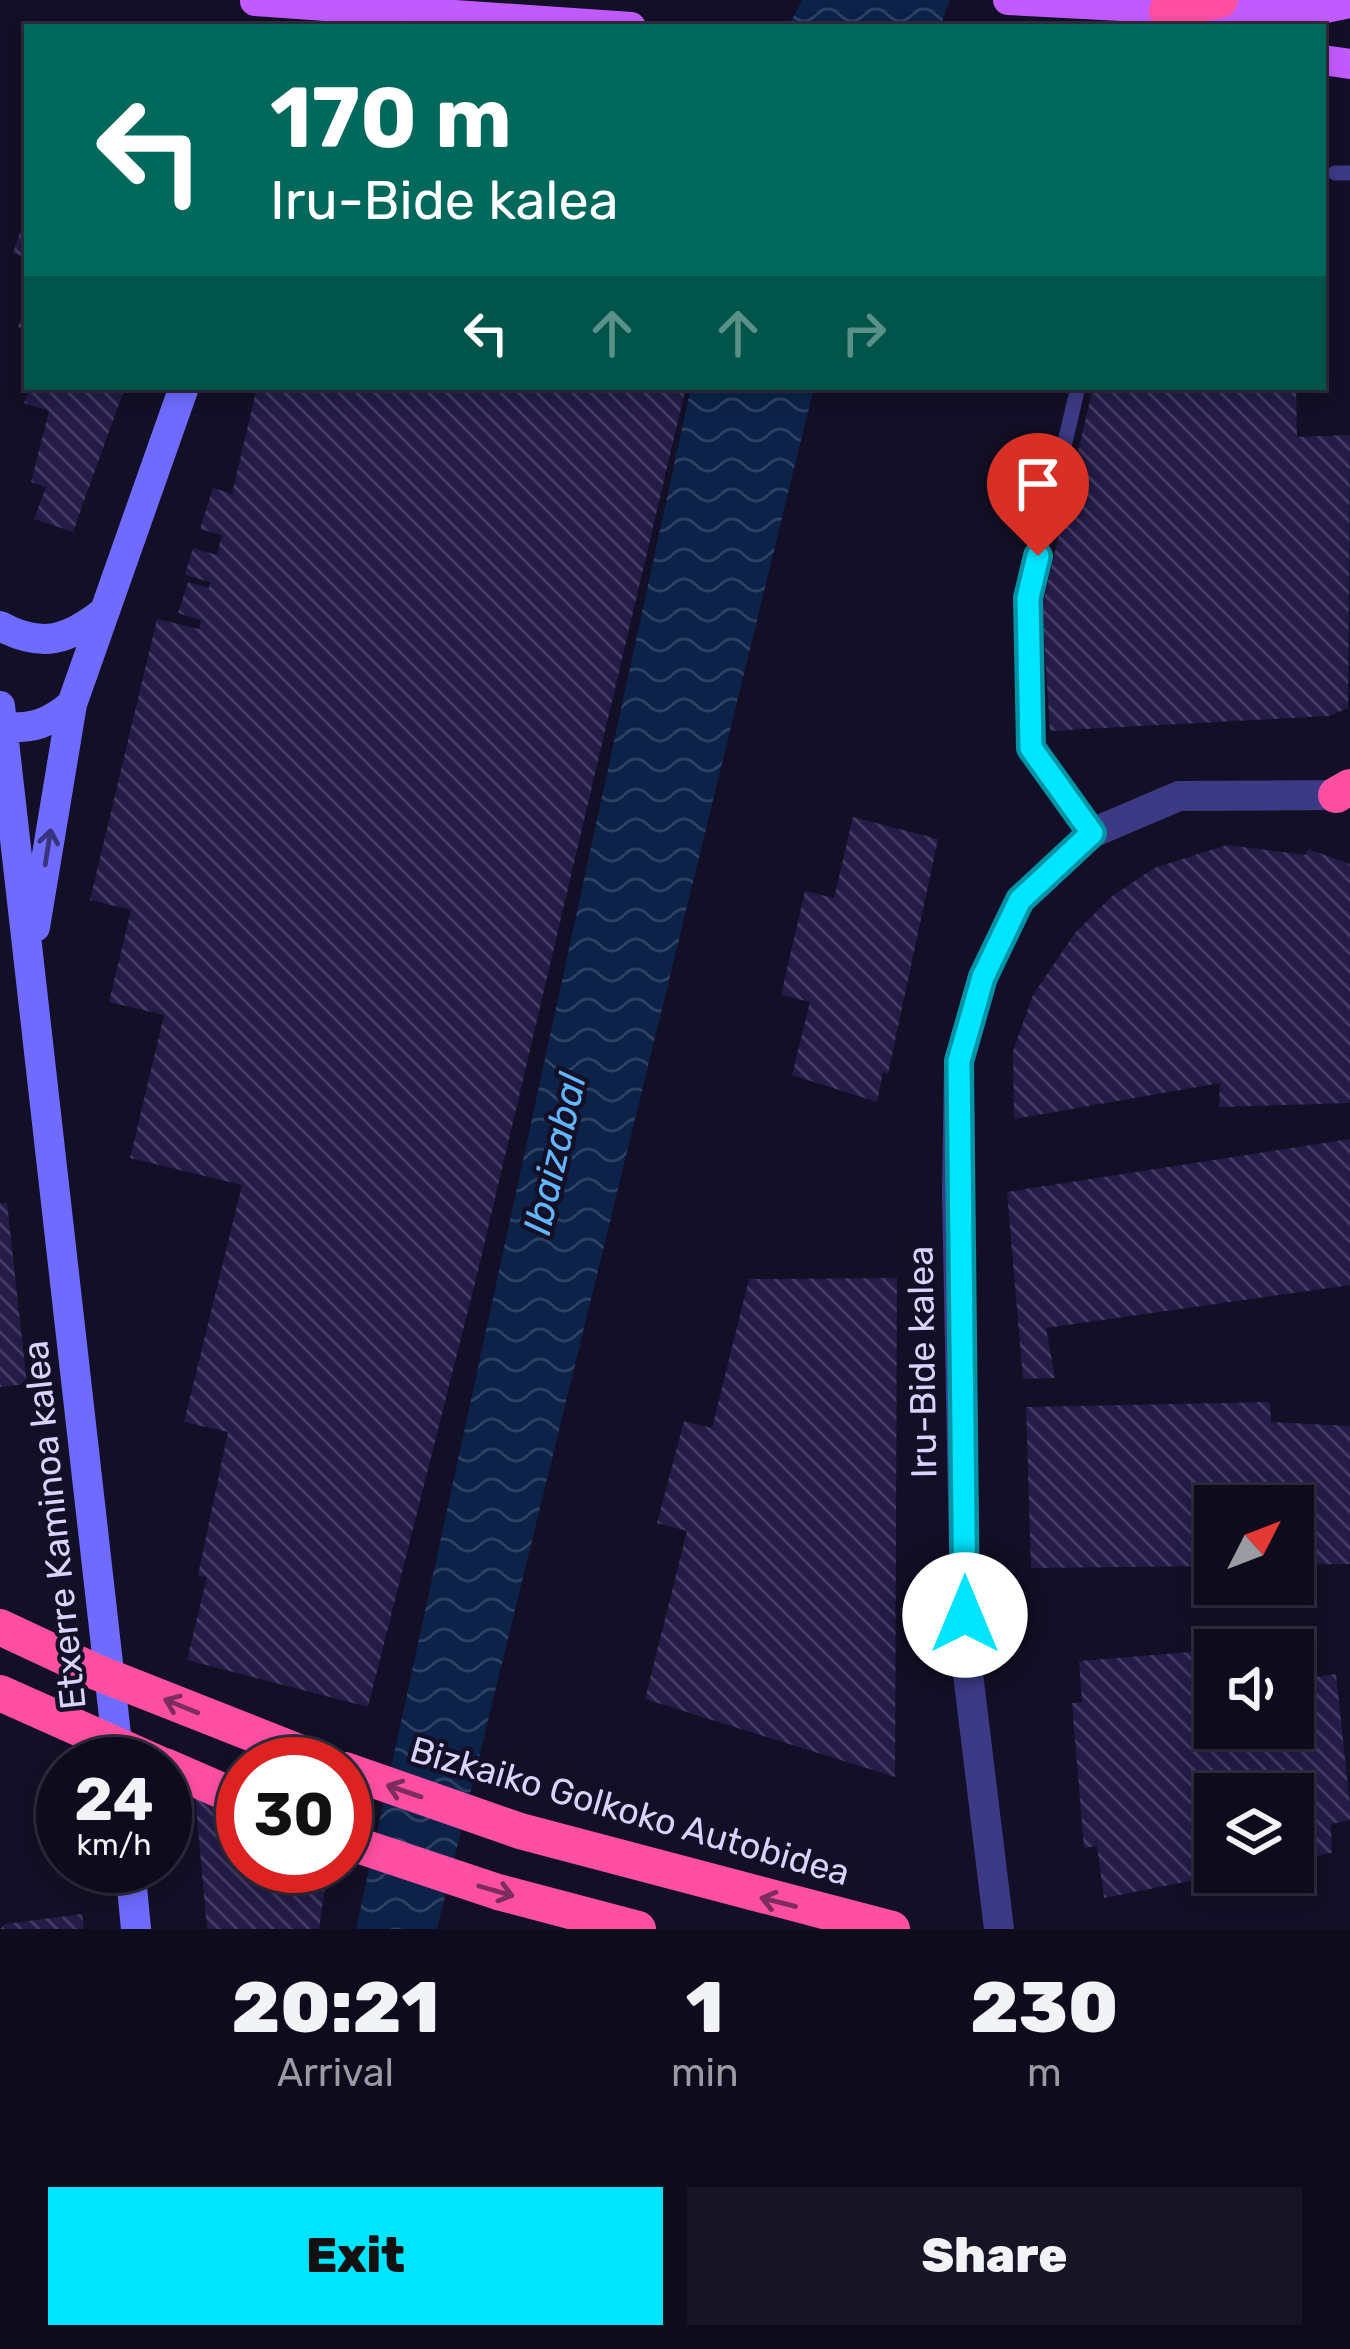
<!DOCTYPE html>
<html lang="en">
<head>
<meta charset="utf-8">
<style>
  :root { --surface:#0e0b1c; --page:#171425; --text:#f1f3f6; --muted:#9b9ba3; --line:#2e2b3b; --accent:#00e5ff }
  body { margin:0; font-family:Rubik,sans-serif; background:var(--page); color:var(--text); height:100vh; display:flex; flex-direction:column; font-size:45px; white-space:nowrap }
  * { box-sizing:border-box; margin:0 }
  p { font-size:39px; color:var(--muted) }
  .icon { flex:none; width:66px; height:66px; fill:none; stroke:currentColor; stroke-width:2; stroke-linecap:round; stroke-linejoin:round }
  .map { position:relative; height:1929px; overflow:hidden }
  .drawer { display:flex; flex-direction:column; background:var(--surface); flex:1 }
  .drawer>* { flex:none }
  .top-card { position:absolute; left:24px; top:24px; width:1302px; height:366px; border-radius:0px; box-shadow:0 6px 18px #0003,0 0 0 3px var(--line); background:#00695c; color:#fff; overflow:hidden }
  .needle { width:78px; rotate:48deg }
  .fabs { position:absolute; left:1194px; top:1485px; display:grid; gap:24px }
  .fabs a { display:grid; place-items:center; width:120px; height:120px; border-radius:0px; background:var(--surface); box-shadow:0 6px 18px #0003,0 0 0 3px var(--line); font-size:60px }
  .speed { position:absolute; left:36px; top:1737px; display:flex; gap:24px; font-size:60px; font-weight:700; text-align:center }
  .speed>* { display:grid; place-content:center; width:156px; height:156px; border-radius:50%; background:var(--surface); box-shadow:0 6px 18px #0003,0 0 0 3px var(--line); line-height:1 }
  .speed small { font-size:30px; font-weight:400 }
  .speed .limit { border:18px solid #d22; background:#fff; color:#111 }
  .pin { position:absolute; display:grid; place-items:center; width:102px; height:102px; color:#fff; margin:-123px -51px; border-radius:50% 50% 50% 0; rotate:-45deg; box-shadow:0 0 12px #0007 }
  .pin .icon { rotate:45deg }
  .me { position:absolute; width:132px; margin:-66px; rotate:0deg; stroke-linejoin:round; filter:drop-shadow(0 0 9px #0008) }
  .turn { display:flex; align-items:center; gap:42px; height:252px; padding:0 48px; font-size:54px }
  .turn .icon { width:156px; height:156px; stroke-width:2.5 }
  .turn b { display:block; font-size:84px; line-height:102px }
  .lanes { display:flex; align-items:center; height:114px; padding:0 48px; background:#0003; justify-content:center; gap:60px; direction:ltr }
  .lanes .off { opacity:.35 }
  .eta { display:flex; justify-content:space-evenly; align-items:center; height:204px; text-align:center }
  .eta b { font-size:72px; font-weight:800; line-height:84px }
  .cta { display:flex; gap:24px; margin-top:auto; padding:24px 48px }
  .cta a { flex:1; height:138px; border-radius:0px; background:var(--accent); color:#111; font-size:48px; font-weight:800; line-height:138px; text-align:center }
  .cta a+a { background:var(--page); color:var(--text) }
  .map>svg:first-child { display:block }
</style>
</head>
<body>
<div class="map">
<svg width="1350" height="1929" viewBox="0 0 1350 1929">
  <defs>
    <pattern id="water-waves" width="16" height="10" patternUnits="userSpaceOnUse" patternTransform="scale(3)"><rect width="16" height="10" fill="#0c2248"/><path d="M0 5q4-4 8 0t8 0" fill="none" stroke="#2f4163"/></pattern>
    <pattern id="building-back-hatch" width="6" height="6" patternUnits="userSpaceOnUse" patternTransform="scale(3)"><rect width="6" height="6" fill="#241b47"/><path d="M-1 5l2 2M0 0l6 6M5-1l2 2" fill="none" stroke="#433b63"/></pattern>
  </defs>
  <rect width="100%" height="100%" fill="#130f26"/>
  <!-- water -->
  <path fill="url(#water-waves)" d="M802,0H950L940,27H788Z
    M691,387H814L437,1929H356Z"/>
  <!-- building -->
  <path fill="url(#building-back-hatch)" d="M26,214H27V258L13,253Z
    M26,303H27V330L18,327Z
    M30,387H125L73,532L34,519L46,487L31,482L49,411L24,403Z
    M257,387H686L477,1275L368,1707L187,1660L207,1577L198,1575L228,1432L184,1422L242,1185L130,1158L164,1015L109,1002L131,910L90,900L157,619L199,629L201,620L178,613L188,582L209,588L210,582L185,575L193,548L217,555L222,535L200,529L213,488L232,494Z
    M1093,387H1296L1297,437L1350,435L1348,708L1329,716L1050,731L1042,608Z
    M853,817L938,839L888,1074L883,1072L877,1102L792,1075L810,1002L781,995L805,891L834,898Z
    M1227,845L1306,855L1308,849L1350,864V1103L1219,1107L1220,1083L1014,1119L1013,1051L1033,995L1075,933L1111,897L1154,868Z
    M1350,1139V1285L1046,1328L1055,1378L1023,1379L1007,1192Z
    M0,1203H7L27,1384L0,1387Z
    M897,1278L895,1777L645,1699L687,1531L657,1523L684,1421L712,1428L749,1279Z
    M1270,1402L1271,1422L1350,1426V1564L1293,1565V1506H1215V1566L1031,1568L1026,1407Z
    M1313,1642L1316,1677L1336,1674L1350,1805V1820L1331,1824L1332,1853L1293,1860V1794H1215V1876L1104,1898L1097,1846L1084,1848L1072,1703L1082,1702L1079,1661L1215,1650V1728H1293V1650L1260,1647Z
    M195,1795L243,1814V1866H328L319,1929H207Z
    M82,1914L84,1929H0L5,1924Z"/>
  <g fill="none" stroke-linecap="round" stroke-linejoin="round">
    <!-- lane -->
    <path stroke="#3d3a85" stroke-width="15" d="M1335,173H1350
      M1078,387L1028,598L1031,748L1092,833"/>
    <!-- street -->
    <path stroke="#3d3a85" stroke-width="30" d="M999,1929L966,1657L957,1193L959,1062L983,977L1020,900L1092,833L1179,796L1336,795"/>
    <!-- secondary -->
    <path stroke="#6f6bff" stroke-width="30" d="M0,626C42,649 69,640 105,611
      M0,706L119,1761
      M2,727C32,729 49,724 72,704
      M35,927L72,704L184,387
      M130,1866L136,1929"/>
    <!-- primary -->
    <path stroke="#c25bff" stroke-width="30" d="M1008,0L1292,15L1350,3
      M396,11L631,27
      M1323,60L1350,64"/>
    <!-- highway -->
    <path stroke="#ff4fa3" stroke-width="36" d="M1167,11L1220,0
      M1336,795L1350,787
      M165,1766L243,1800
      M345,1770L520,1831L892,1929
      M345,1841L498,1892L638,1929"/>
    <!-- primary-bridge -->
    <path stroke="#c25bff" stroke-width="30" d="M255,1L396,11"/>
    <!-- highway-bridge -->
    <path stroke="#ff4fa3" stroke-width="36" d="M0,1627L96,1672L329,1764
      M0,1693L159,1764"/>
  </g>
  <!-- one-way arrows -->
  <defs><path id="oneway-shaft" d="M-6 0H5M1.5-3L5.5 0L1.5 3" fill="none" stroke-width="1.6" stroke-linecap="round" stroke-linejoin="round" transform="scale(3)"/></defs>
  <use stroke="#38347d" href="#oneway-shaft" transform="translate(48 847) rotate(-81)"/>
  <g stroke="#7d2c5e">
    <use href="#oneway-shaft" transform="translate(181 1706) rotate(-158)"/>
    <use href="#oneway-shaft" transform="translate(404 1791) rotate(-161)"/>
    <use href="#oneway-shaft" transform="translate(496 1891) rotate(16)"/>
    <use href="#oneway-shaft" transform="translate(778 1902) rotate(-166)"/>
  </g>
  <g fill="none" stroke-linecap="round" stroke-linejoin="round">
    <!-- route casing -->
    <g stroke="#0095a6" stroke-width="30">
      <path id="route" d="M965,1615L959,1061L983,977L1020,900L1092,833L1031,748L1028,598L1038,556"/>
    </g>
    <!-- route -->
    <use href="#route" stroke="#00e5ff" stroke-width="21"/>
  </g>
  <g text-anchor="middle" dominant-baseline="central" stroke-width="9" stroke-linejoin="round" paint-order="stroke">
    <!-- street labels -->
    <g font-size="36" fill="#d9d4ff" stroke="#130f26">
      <text transform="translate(922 1362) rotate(-91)">Iru-Bide kalea</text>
      <text transform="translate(54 1525) rotate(-96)">Etxerre Kaminoa kalea</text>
      <text transform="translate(630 1811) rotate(16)">Bizkaiko Golkoko Autobidea</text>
    </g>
    <!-- water labels -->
    <g font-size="39" font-style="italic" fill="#62b6ff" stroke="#130f26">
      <text transform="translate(555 1154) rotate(-77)">Ibaizabal</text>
    </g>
  </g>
</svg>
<div class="fabs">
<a><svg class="needle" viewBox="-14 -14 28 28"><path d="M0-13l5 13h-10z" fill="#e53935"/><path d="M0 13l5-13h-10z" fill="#9b9ba3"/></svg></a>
<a><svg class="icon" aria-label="sound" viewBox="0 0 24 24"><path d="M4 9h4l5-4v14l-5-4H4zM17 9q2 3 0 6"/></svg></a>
<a><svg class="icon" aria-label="layers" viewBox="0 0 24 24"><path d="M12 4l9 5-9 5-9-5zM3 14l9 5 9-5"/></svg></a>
</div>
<div class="speed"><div>24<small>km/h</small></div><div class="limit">30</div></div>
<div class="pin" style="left:1038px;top:556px;background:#d93025"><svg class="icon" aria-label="arrive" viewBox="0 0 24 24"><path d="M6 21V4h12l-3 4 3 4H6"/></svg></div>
<svg class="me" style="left:965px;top:1615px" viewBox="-20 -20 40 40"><circle r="19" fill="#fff"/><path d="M0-13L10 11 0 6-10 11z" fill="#00e5ff"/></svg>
<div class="top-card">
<div class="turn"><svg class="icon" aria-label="left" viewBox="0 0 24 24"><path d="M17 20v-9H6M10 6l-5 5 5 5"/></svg><div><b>170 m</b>Iru-Bide kalea</div></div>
<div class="lanes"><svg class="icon" aria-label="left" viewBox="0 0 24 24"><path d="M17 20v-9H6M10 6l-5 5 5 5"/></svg><svg class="icon off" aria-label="ahead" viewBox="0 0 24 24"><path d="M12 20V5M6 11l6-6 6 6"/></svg><svg class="icon off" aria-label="ahead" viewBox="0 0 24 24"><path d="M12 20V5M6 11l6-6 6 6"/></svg><svg class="icon off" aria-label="right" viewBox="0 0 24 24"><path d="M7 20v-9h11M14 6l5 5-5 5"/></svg></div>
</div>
</div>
<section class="drawer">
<div class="eta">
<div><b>20:21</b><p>Arrival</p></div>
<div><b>1</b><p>min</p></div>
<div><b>230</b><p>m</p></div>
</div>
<div class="cta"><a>Exit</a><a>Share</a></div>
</section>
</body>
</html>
